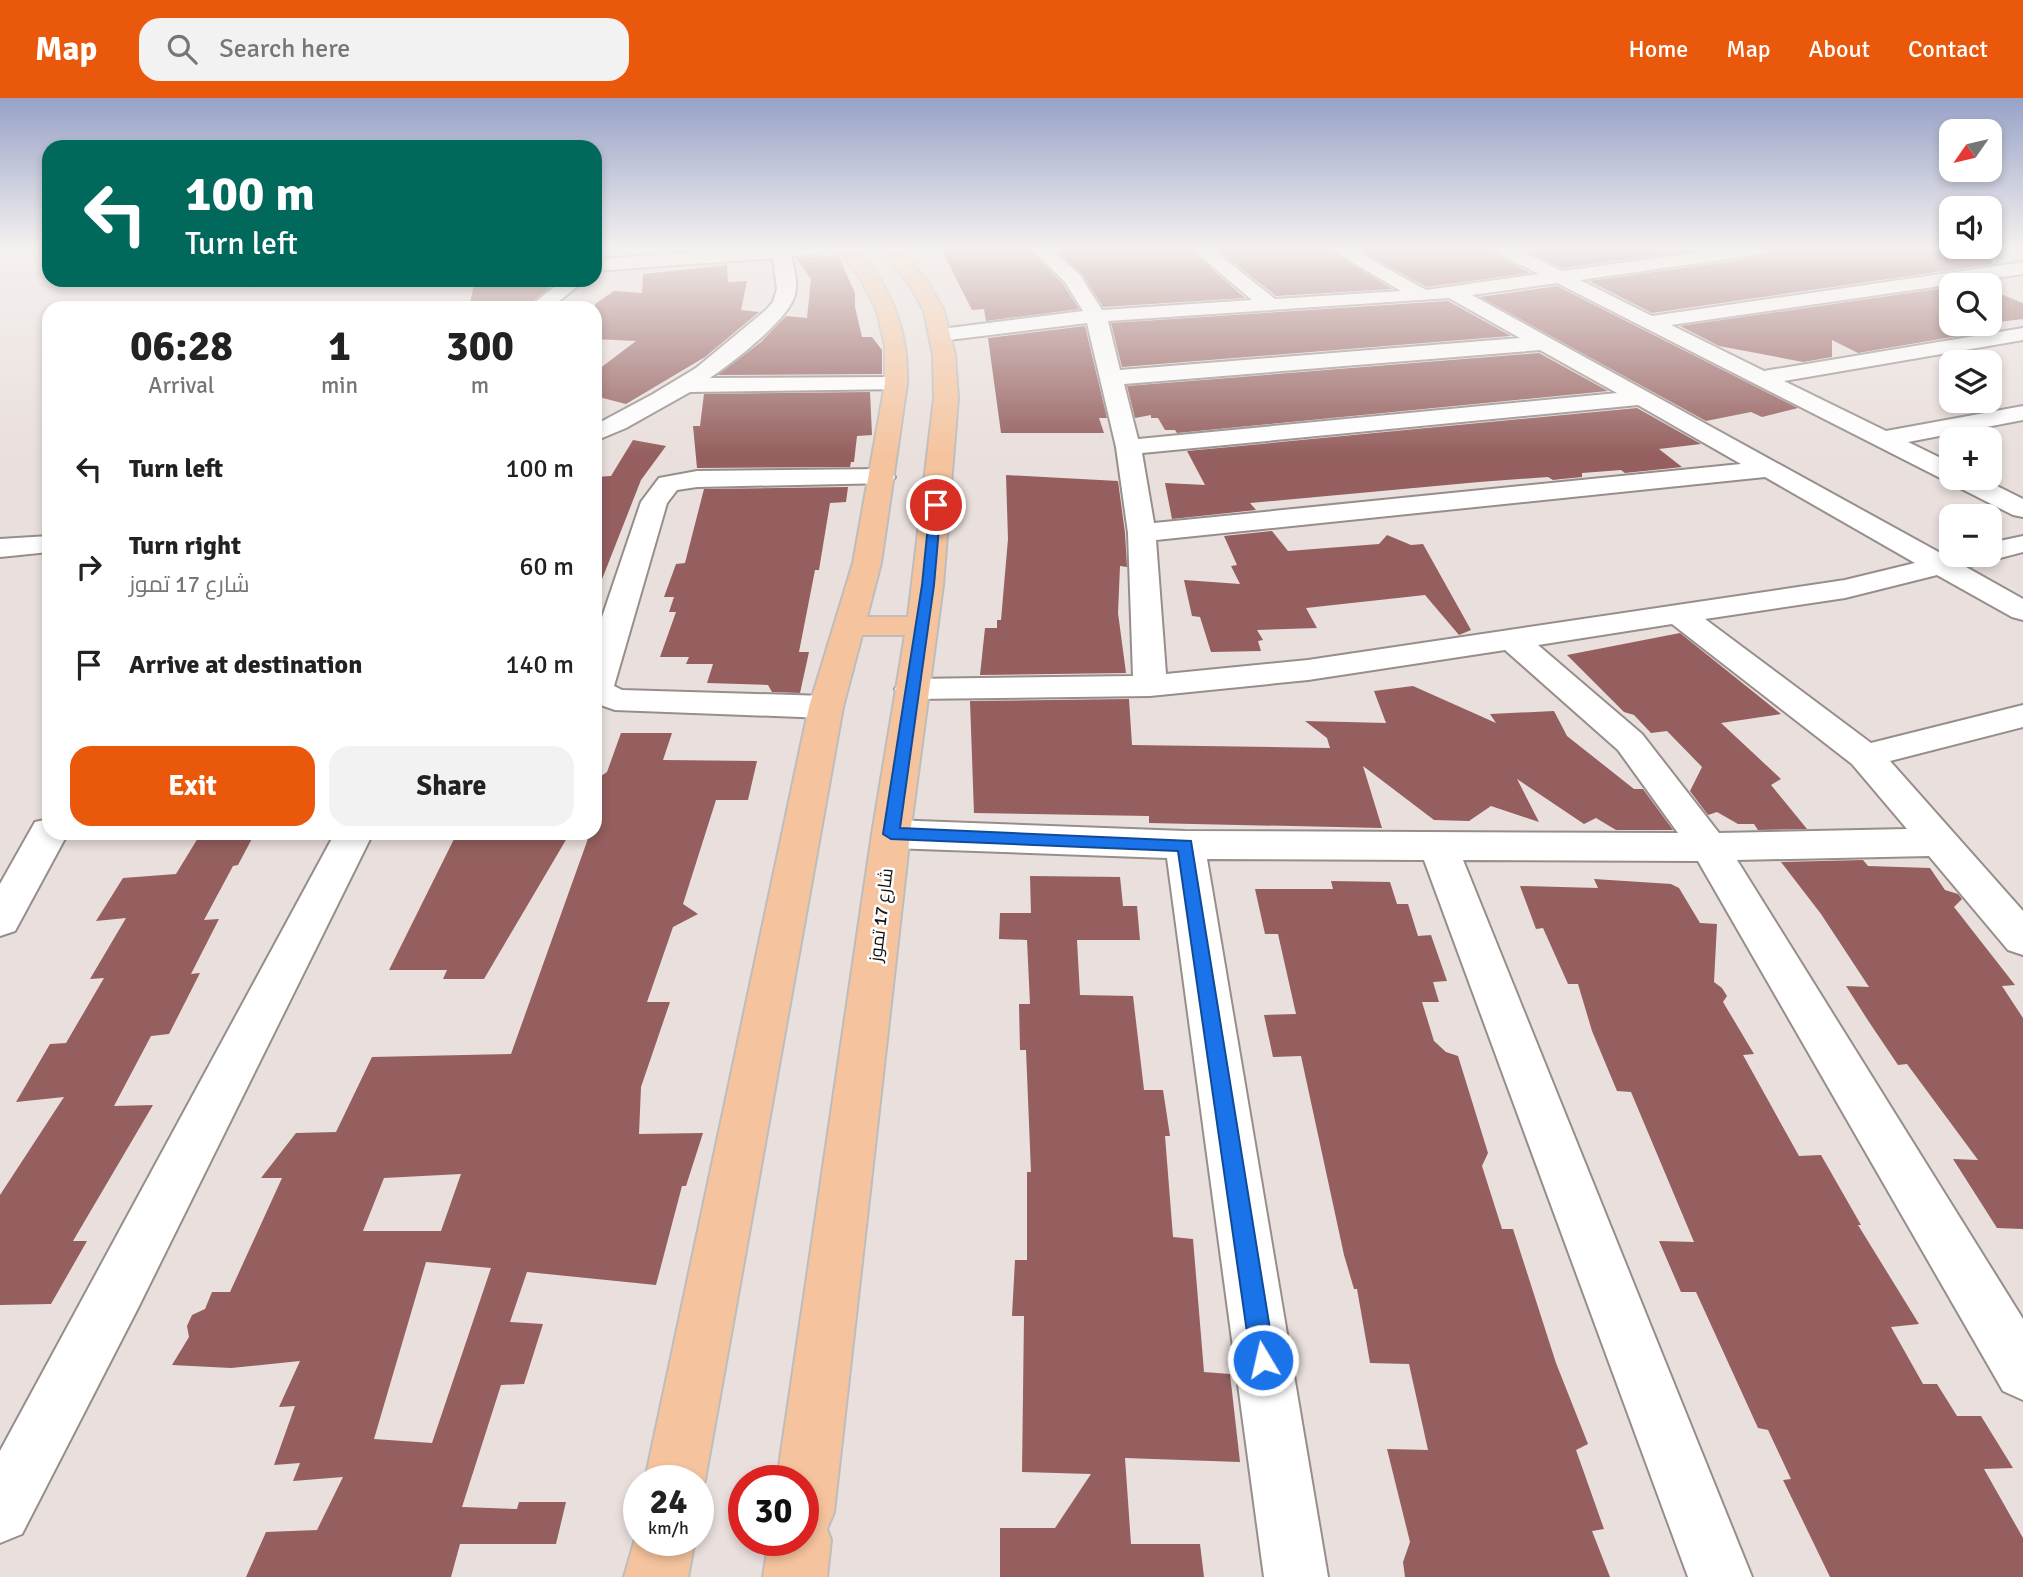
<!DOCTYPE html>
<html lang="en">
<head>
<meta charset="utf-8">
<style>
  :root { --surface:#fff; --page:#f2f2f2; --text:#222; --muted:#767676; --accent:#ea580c }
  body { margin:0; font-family:Signika,Cairo,sans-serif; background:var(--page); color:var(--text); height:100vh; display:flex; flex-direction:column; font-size:26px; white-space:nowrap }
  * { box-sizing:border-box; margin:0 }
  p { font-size:23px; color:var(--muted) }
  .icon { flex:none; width:38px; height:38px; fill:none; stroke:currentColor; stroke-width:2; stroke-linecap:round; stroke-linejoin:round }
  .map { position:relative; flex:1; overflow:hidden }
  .sheet { position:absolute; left:42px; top:203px; width:560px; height:539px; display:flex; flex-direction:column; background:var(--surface); border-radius:21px; box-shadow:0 4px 10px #0003 }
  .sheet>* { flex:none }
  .hud { position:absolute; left:42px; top:42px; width:560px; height:147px; border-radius:21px; box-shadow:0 4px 10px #0003; background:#00695c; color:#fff; overflow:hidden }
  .needle { width:46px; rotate:236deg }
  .fabs { position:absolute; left:1939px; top:21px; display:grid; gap:14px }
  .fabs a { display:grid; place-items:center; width:63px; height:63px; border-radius:14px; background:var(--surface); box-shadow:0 4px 10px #0003; font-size:35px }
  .speed { position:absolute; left:623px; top:1367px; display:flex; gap:14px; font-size:35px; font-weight:700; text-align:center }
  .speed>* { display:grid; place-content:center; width:91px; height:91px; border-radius:50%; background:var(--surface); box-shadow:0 4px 10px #0003; line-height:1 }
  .speed small { font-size:18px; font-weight:400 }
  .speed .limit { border:10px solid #d22; background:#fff; color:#111 }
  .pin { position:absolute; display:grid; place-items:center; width:60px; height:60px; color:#fff; margin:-30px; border:4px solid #fff; border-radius:50%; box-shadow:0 2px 7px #0007 }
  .me { position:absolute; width:77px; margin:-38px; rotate:351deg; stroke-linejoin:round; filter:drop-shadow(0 0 5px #0008) }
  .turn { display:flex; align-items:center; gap:24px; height:147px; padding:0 28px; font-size:32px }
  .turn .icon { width:91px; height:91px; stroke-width:2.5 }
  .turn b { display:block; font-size:49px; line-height:60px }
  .eta { display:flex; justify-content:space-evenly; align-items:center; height:119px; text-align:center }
  .eta b { font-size:42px; font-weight:700; line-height:49px }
  .primary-button { display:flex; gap:14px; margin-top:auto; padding:14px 28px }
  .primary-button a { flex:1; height:80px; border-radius:21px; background:var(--accent); color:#fff; font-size:28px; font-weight:700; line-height:80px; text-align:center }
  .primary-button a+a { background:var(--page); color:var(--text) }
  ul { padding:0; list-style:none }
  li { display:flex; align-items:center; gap:21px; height:98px; padding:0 28px }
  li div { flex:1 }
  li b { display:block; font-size:26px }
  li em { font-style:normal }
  header { display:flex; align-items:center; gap:42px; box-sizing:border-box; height:98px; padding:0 35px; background:var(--accent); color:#fff }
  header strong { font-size:33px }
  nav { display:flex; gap:38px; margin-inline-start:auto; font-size:24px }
  .search { width:490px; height:63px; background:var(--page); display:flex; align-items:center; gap:18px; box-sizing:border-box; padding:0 24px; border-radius:21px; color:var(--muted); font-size:26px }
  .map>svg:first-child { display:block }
</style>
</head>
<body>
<header>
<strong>Map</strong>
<div class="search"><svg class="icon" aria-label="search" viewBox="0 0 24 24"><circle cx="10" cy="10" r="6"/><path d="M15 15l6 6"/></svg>Search here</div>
<nav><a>Home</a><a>Map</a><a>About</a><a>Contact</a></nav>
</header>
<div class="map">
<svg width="2023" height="1479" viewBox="0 0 2023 1479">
  <rect width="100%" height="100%" fill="#e9dfdc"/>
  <!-- building -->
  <path fill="#945f5e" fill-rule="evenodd" d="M941,151H1029L1063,186L1079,211L986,223L984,211L972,212Z
    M1055,151H1189L1245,200L1103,209L1082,176Z
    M1216,151H1328L1392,191L1276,198Z
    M1357,151H1491L1496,157L1530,175L1426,189Z
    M1523,151H1706L1562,170Z
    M1773,151H1991L1992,166L1652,215L1589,183L1762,159Z
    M838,157L855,195V209L862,239H872L882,252V276L718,277L761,244L786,218L807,220L811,181L796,160Z
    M727,167L728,184L747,183L741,212L759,214L705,259L626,306L595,298V274L636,243L595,241V206L614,193L642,195L643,176Z
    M513,182H550L549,190L525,210H469L474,186Z
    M1557,188L1798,310L1762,319L1751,314L1706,323L1480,199Z
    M1951,189V226H1986L1979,227L1993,232L1858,255L1832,242V259L1803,264L1719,248L1680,228Z
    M1990,192L2023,205V221L1990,225Z
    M1448,203L1511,238L1122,269L1111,225Z
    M1085,228L1107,320H1099L1104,335H1001L988,240Z
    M1539,255L1608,293L1177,335L1175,332H1165L1158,320H1151V317L1135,320L1127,288Z
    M870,294L872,337L857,338L854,364H851L850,369L697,370L693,328H700L704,296Z
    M1637,310L1701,346L1659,351L1682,369L1625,375L1621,372L1582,375V379L1562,381L1553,382L1548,379L1479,384L1250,405L1256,412L1172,421L1165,385L1205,387L1187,353Z
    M633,342L666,348L641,382L597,494L595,493V379L611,378Z
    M1006,377L1118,383L1125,435L1127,469L1120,468L1118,515L1126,575L980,577L985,530H997V522H1001L1008,441Z
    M848,389L846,404L830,405L819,472H815L799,554H809L800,595L772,594L768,587L707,585L713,566H686L689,559H660L676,514H669L674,499H664L676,466L685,465L704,391Z
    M1272,433L1288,453L1379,446L1387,437L1411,447L1423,446L1471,532L1459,537L1425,497L1306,510L1317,530L1257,532L1263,542L1258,543L1261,553L1211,554L1200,519L1192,518L1184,482L1240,486L1231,468L1237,467L1224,438Z
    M1680,535L1781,616L1721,625L1781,681L1771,687L1807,731L1758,732L1754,726H1738L1717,714L1708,717L1690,693L1702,669L1667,633L1651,635L1634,617L1624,614L1567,557Z
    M1413,588L1496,625L1490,616L1554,613L1567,638L1634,691H1643L1673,732H1616L1596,720L1584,726L1517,681L1539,724L1491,708L1469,723L1434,722L1363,668L1382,730L1149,725V718L974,715L970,603L1129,601L1132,647L1330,650L1327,640L1305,623L1386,625L1374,593Z
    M621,635H672L663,662L757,663L748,702H716L683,806L698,816L673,829L647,904H670L641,989L639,1036L703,1035L686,1088H682L656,1187L527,1174L510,1224L543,1226L524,1286L501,1287L462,1409L517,1411L519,1404H566L556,1446H460L451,1479H246L266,1434L317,1432L343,1379L293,1383L300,1365L274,1367L295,1308L279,1309L300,1263L231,1270L172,1267L189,1239L187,1228L192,1217L205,1211L212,1194H230L282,1080H261L296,1035L336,1034L372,959L511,956L590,735H595V682L607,674ZM461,1076L441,1133H363L384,1080ZM426,1164L491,1170L432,1345L374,1341Z
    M201,735H255L238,767L233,768L204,822L219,821L191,876L200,875L169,936L151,938L114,1008L153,1007L73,1143H87L51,1206L0,1207V1097L64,999L16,1004L50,946L66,945L104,880L90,881L126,820L96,823L123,780L176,776Z
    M457,735H570L484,881H443L447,872H389Z
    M1863,762L1868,768L1930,770L1945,792L1958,796L1962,801L1954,809L2015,887L2002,888L2023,920V1131L1997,1130L1953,1061L1978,1062L1907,966L1898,967L1869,924L1846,888L1869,889L1821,816L1781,764Z
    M1030,778L1120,779L1123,808H1137L1140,842H1077L1080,897L1133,898L1144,992H1163L1170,1038H1165L1173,1139L1193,1141L1204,1274L1230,1276L1240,1364L1125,1360L1131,1446H1200L1204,1479H1000V1430H1055L1091,1376L1022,1374L1024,1218H1012L1015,1162H1027V1074H1031L1026,952H1020L1019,906H1030L1027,842L999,841L1000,815H1031Z
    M1594,781L1671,786L1679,790L1700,825L1717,826L1714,884L1722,890L1727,898L1723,904L1754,956L1743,957L1799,1058L1821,1057L1861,1127H1858L1919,1226L1891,1229L1923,1286H1937L1957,1318H1981L2013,1370L1984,1371L2023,1440V1479H1830L1783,1382L1791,1381L1768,1332L1758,1330L1696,1194H1681L1659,1143L1694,1144L1631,994L1617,993L1592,933L1578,886H1568L1543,830L1536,831L1520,788L1598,790Z
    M1331,783L1390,784L1397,806H1408L1418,838L1431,837L1447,883L1433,884L1439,904H1422L1434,943L1446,954L1458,958L1488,1055L1482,1068L1502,1131H1513L1556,1265L1588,1346L1576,1352L1604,1431L1592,1433L1610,1479H1405L1403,1464L1410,1444L1387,1351L1428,1352L1409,1266L1370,1265L1357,1191H1354L1344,1157L1301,958L1273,959L1264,917L1296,916L1278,836H1265L1255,791H1333Z"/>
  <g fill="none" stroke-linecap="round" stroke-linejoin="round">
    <!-- minor casing -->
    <g stroke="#978e8b" stroke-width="4">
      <path id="minor" d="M744,151H827L818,156L791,158C794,170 798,184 795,196C790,221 732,265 710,280L896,279L904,281L907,286L904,291L690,294L626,330L595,343V327L653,296L696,270L766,212L773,204L777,191L773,160L595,173V161Z
        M1032,151H1051L1080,177L1102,212L1252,202L1192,151H1212L1275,201L1401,193L1330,151H1352L1426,192L1539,176L1497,155L1494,151H1517L1562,173L1724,151H1771L1762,156L1580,182L1652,218L2023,164V176L1671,227L1764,273L2023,230V242L1784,283L1886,333L2023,308V322L1908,344L1951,365V380H1981L2023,401V419L2013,417L1557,185L1472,197L1944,457H1990V445L2023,438V454L1966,469L2023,501V522L2012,519L1937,477L1845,500L1705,521L1871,645L2023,607V629L1890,663L2023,813V857L2008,852L1929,758L1737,762L2023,1221V1302L2003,1293L1698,763L1463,762L1752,1479H1688L1424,762L1207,761L1328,1479H1264L1167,760L891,750L877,746L872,736L877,726L891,722L1185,733L1678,735L1618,652L1505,552L1308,582L1150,598L912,601L900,598L895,591L900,584L912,581L1133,578L1128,435L1116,349L1087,225L941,243L934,241L930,237L934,233L941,231L1083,213L1065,184ZM1449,200L1520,240L1120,272L1108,223ZM1540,252L1617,295L1138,341L1124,286ZM1638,307L1741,366L1154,425L1142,355ZM1765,379L1915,465L1845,482L1308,562L1166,576L1156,442ZM1672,526L1852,666L1907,731L1719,735L1642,636L1538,547Z
        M563,182H585L551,210H528Z
        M882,371L891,373L895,379L891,385L697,389L677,392L667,405L614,588L622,592L826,598L838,602L843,609L838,616L826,620L615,612L595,605V540L641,404L659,380L697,373Z
        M49,438V454L0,459V441Z
        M49,721V735H68L15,833L0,838V786L35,724Z
        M335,735H373L138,1210L22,1436L0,1445V1353Z"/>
    </g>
    <!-- major casing -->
    <g stroke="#bebdbc" stroke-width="4">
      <path id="major" d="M838,151H857C892,191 909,233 907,286L881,465L867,519H908L934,300L933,257L924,213L910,187L880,151H899L926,181L944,213L955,257L958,300L943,487L910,736L834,1414L827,1431L831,1442L827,1479H763L769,1442H803V1382H777L872,736L905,537H862L843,609L705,1382L698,1399V1382H645L809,609L853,465L885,286V248L877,213L861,181Z
        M639,1427V1442H695L688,1479H624Z"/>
    </g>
    <!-- minor -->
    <use href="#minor" fill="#fff" fill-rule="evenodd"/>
    <!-- major -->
    <use href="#major" fill="#f5c49e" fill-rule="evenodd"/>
  </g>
  <!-- sky -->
  <linearGradient id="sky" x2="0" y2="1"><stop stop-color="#97a2c7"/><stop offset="0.42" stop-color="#f5f1ef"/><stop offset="1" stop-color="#f5f1ef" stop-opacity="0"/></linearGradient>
  <rect width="2023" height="358" fill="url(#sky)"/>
  <!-- route -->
  <path fill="#1a73e8" stroke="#114b97" stroke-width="2" d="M936,403L941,407L934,487L900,730L1191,743L1275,1262L1271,1271L1263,1274L1255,1271L1251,1262L1178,753L891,741L883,736L922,487L930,407Z"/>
  <g text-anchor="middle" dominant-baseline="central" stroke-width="5" stroke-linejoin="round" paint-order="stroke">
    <!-- street labels -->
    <g font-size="18" fill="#161211" stroke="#fff">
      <text transform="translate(881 817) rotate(-83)">شارع 17 تموز</text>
    </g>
  </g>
</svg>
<div class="fabs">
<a><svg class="needle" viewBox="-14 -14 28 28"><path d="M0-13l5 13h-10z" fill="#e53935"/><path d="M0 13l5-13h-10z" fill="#767676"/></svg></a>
<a><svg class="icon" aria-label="sound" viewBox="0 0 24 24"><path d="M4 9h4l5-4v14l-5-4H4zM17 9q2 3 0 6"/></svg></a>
<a><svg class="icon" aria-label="search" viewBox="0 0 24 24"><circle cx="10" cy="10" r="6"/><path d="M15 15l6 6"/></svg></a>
<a><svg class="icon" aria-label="layers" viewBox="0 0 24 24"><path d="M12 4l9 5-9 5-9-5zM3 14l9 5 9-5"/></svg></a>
<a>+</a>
<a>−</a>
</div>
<div class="speed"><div>24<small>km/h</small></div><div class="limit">30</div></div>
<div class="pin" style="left:936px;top:407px;background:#d93025"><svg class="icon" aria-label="arrive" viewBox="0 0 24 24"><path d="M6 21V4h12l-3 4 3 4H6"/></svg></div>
<svg class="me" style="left:1263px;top:1262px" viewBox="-20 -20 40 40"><circle r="17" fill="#1a73e8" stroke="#fff" stroke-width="3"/><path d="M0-11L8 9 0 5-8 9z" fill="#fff"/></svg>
<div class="hud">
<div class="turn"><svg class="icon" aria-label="left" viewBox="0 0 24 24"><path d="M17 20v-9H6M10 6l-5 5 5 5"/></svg><div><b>100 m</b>Turn left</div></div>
</div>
<section class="sheet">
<div class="eta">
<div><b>06:28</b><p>Arrival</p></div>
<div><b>1</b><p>min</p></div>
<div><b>300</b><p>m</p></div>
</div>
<ul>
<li><svg class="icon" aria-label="left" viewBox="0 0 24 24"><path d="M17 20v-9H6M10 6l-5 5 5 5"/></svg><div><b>Turn left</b></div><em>100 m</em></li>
<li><svg class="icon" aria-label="right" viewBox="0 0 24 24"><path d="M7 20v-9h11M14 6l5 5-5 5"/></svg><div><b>Turn right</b><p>شارع 17 تموز</p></div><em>60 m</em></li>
<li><svg class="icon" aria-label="arrive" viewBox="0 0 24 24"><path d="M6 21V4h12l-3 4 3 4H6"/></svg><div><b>Arrive at destination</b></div><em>140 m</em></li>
</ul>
<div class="primary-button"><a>Exit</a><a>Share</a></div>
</section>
</div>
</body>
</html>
